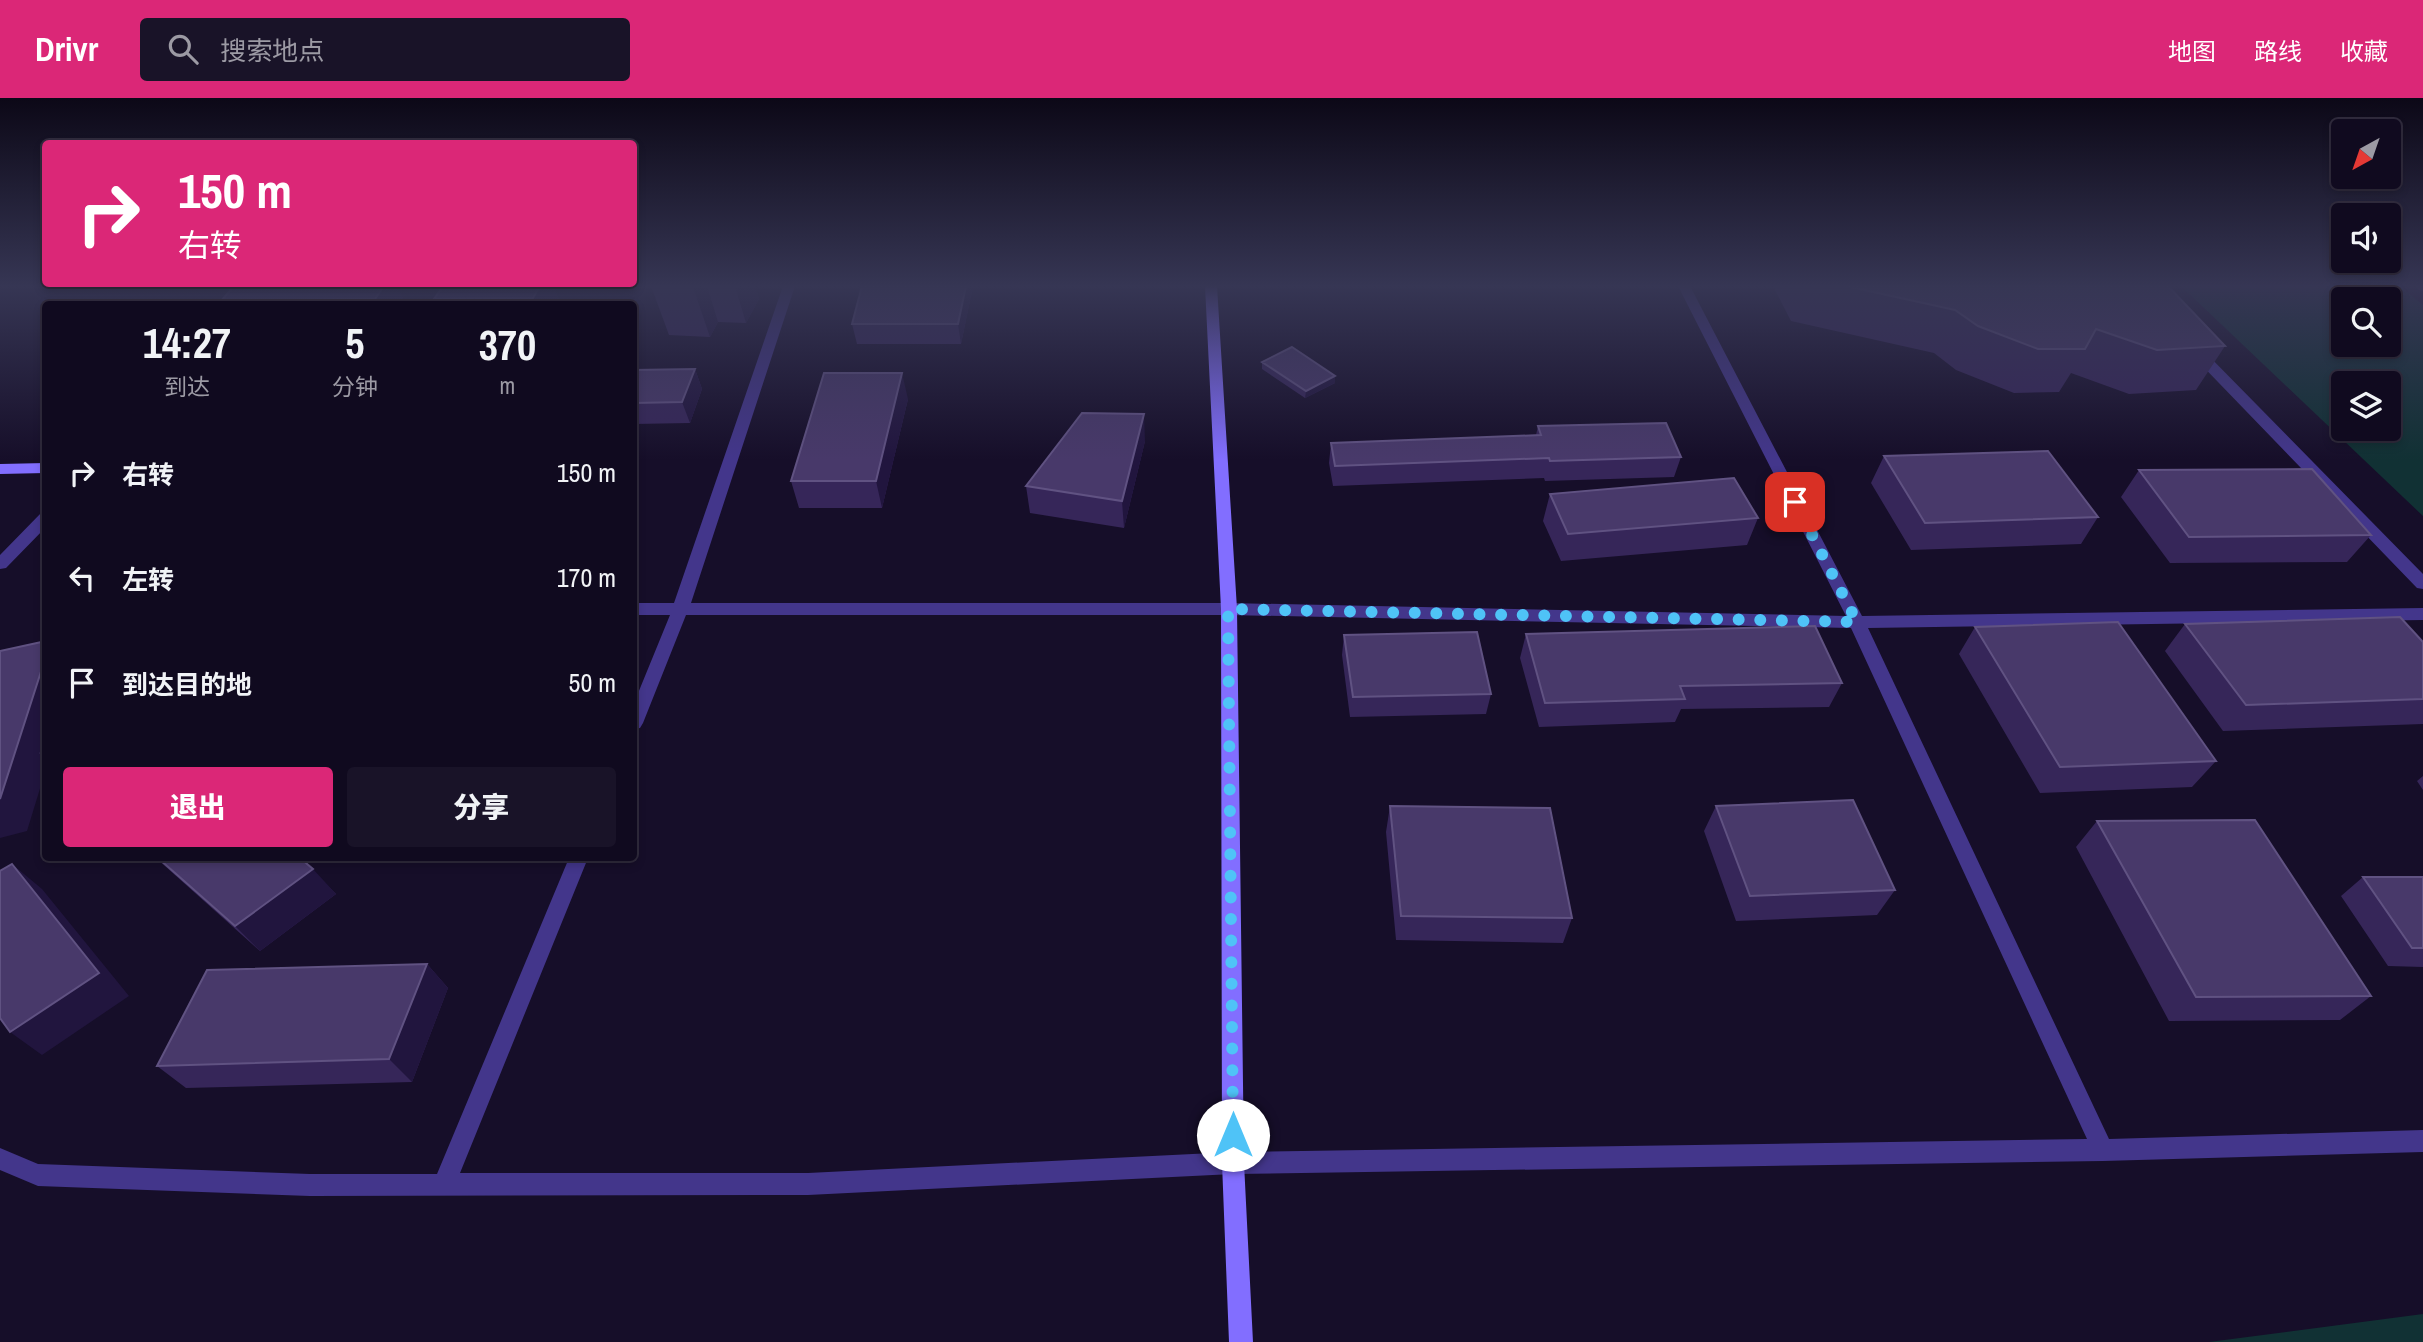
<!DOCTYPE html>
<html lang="zh">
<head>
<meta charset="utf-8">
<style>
  :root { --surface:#100a1f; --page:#191328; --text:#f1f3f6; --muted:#9c9aa4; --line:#302b3d; --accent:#db2777 }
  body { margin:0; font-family:"Archivo Narrow","Noto Sans SC",sans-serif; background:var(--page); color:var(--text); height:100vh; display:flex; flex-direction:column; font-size:26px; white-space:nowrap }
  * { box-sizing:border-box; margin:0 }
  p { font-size:23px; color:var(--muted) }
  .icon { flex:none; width:38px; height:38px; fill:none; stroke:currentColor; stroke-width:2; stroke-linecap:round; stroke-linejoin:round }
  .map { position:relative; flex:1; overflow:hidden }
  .details { position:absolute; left:42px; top:203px; width:595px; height:560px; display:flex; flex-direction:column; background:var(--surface); border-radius:7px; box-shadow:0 4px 10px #0003,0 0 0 2px var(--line) }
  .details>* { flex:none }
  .banner { position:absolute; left:42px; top:42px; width:595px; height:147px; border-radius:7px; box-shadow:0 4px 10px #0003,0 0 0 2px var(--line); background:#db2777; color:#fff; overflow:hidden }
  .needle { width:46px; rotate:220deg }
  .fabs { position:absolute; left:2331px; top:21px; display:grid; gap:14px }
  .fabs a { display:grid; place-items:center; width:70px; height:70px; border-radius:7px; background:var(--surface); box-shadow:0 4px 10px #0003,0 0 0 2px var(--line); font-size:35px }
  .pin { position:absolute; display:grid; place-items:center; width:60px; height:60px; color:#fff; margin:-30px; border-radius:14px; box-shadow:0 4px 10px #0006 }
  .me { position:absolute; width:77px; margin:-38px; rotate:0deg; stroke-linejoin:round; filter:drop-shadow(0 0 5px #0008) }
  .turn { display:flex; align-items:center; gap:24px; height:147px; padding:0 21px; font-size:32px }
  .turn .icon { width:91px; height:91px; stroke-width:2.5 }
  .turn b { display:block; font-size:49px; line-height:60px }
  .eta { display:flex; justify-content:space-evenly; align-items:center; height:119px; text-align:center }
  .eta b { font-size:42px; font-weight:800; line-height:49px }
  .primary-button { display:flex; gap:14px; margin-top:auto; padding:14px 21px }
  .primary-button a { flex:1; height:80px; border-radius:7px; background:var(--accent); color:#fff; font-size:28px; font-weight:800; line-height:80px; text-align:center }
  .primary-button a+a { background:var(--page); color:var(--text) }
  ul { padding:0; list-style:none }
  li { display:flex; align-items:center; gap:21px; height:105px; padding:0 21px }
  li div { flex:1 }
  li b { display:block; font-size:26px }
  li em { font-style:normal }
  header { display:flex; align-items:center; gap:42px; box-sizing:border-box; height:98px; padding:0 35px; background:var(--accent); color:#fff }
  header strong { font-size:33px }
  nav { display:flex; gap:38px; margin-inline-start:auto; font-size:24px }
  .search { width:490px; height:63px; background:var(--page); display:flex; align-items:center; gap:18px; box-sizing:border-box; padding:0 24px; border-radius:7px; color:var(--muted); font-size:26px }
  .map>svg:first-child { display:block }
</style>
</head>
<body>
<header>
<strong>Drivr</strong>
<div class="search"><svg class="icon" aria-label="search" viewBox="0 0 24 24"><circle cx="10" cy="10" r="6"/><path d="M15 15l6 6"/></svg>搜索地点</div>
<nav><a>地图</a><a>路线</a><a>收藏</a></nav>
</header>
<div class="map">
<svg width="2423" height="1244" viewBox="0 0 2423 1244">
  <rect width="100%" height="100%" fill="#160e29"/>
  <!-- green -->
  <path fill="#113134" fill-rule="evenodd" d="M2181,188H2400L2423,207V418ZM2343,201H2389V247H2343ZM2343,285H2389V331H2343Z
    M2423,1216V1244H2209Z"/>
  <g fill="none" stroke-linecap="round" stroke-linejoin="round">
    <!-- street -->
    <path fill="#43368b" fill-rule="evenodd" d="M783,188H795L691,505H1229L1846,518L1678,188H1690L1862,518L2423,510V522L1868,530L2109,1041L2423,1032V1054L2103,1063L1233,1076L808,1097L310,1098L38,1088L0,1072V1050L38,1066L310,1076H437L569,760H588L460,1075H808L1233,1054L2087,1041L1851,530L1229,517H686L643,625L640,630L634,631V605L670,517H634V505H674Z
      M2416,188H2423V193L2419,192Z
      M2195,248L2200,249L2423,476V491L2417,490L2190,255V249Z
      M46,414V429L6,470L0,471V457L41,415Z"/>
    <!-- secondary -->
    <path fill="#826eff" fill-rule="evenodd" d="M1205,188H1217L1237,511L1244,1065L1253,1244H1229L1222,1065L1221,511Z
      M46,365V375L0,376V366Z"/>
  </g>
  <!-- wall -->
  <path fill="#362659" d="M396,188L406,206H224L221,203Z
    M443,188H553L561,206H437L434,201Z
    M651,188H757L756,191L759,201L746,225L718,224L710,239L669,237Z
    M973,188L961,246H857L852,226Z
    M1773,188H2168L2225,248L2196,292L2129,296L2071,275L2059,294L2014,295L1956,272L1934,255L1791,223Z
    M1262,264L1335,278V285L1305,300L1262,271Z
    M695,271L702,291L690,325L634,326V272Z
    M908,301L882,410H799L791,383Z
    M1538,328L1681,359L1674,379L1545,383L1544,380L1333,388L1329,365L1331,345L1536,337Z
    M1145,343L1124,430L1030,415L1026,388Z
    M1884,358L2098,419L2081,446L1911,452L1871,385Z
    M2139,372L2371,437L2347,464L2170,465L2121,399Z
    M1550,396L1758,420L1747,447L1561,463L1543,423Z
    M2185,526L2423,544V626L2223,633L2165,553Z
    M1975,529L2216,663L2192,689L2040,695L1959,556Z
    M1526,536L1842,585L1829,609L1681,611L1675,624L1539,629L1520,560Z
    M1344,537L1491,596L1486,616L1350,619L1342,557Z
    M2423,678V692L2417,683Z
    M1390,708L1572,820L1563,845L1396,842L1386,734Z
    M1716,708L1895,792L1877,817L1736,823L1704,733Z
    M2097,723L2371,898L2340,922L2169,923L2076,749Z
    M156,760H300L336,796L260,853Z
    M2363,779H2423V869L2388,868L2341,798Z
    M427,866L448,890L412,984L186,990L157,968Z"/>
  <!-- shaded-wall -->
  <path fill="#21153e" d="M384,188H396L406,206H379L375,201Z
    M540,188H553L561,206H536L533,200Z
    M694,188H707L718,224L710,239L693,189Z
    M735,188H757L756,191L759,201L746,225Z
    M966,188H973L961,246L958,226Z
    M695,271L702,291L690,325L682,304Z
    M902,275L908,301L882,410L876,383Z
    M1335,278V285L1305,300L1306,293Z
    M1144,316L1145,343L1124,430L1122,403Z
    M46,558V671L27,733L0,740V701Z
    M12,766L42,791L129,898L42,957L10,934Z
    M313,771L336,796L260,853L235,828Z
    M427,866L448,890L412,984L389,961Z"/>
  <!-- building -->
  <path fill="#48396a" stroke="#605282" stroke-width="2" d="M234,188H384L375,201L221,203Z
    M443,188H540L533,200L434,201Z
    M862,188H966L958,226H852Z
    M1846,188H2168L2225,248L2157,252L2096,231L2085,251H2038L1978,228L1955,212Z
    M1292,249L1335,278L1306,293L1262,264Z
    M695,271L682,304L634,305V272Z
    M824,275H902L876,383H791Z
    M1082,315L1144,316L1122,403L1026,388Z
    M1666,325L1681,359L1550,363L1549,360L1335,368L1331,345L1541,337L1538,328Z
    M2048,353L2098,419L1925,425L1884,358Z
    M2312,371L2371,437L2189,439L2139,372Z
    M1734,380L1758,420L1568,436L1550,396Z
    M2400,519L2423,544V601L2246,607L2185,526Z
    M2118,524L2216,663L2060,669L1975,529Z
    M1815,528L1842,585L1680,588L1685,601L1545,605L1526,536Z
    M1477,534L1491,596L1353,599L1344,537Z
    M46,543V558L0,701V553Z
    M46,652V659L41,655Z
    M1853,702L1895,792L1750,798L1716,708Z
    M1390,708L1550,710L1572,820L1401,818Z
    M2255,722L2371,898L2196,899L2097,723Z
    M158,760H300L313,771L235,828Z
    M12,766L99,875L10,934L0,920V773Z
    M2363,779H2423V850H2412Z
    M427,866L389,961L157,968L207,872Z"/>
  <!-- sky -->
  <linearGradient id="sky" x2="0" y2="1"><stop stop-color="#0c0817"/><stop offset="0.52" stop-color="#363654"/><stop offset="1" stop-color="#363654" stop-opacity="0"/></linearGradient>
  <rect width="2423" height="362" fill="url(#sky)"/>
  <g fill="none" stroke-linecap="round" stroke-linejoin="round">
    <!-- route -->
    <path stroke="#4fc3f7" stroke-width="12" stroke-dasharray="0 21.6" d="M1233,1037L1228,511L1857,524L1795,404"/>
  </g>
</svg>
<div class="fabs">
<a><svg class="needle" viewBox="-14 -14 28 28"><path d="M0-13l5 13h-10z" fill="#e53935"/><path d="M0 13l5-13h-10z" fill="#9c9aa4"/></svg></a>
<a><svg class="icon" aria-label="sound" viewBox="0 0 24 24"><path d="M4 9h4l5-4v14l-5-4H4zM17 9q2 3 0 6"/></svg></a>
<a><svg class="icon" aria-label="search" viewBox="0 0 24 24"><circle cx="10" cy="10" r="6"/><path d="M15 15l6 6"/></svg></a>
<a><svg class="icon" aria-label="layers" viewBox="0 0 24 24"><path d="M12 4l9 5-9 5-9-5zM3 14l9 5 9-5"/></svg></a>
</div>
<div class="pin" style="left:1795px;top:404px;background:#d93025"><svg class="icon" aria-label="arrive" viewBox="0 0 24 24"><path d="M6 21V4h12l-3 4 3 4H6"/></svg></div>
<svg class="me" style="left:1233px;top:1037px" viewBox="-20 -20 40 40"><circle r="19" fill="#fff"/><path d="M0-13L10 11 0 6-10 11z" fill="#4fc3f7"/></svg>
<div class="banner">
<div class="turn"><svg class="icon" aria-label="right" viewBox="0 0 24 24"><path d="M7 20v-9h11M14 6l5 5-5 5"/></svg><div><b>150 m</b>右转</div></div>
</div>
<section class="details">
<div class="eta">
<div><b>14:27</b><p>到达</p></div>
<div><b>5</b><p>分钟</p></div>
<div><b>370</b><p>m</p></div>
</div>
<ul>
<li><svg class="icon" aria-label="right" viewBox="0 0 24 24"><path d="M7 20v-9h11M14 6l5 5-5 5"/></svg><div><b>右转</b></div><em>150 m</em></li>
<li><svg class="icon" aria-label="left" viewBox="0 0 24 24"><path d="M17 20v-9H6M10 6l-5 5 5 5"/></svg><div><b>左转</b></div><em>170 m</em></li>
<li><svg class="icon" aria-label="arrive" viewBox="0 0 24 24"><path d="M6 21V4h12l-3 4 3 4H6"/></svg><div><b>到达目的地</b></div><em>50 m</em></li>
</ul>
<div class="primary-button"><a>退出</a><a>分享</a></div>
</section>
</div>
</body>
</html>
